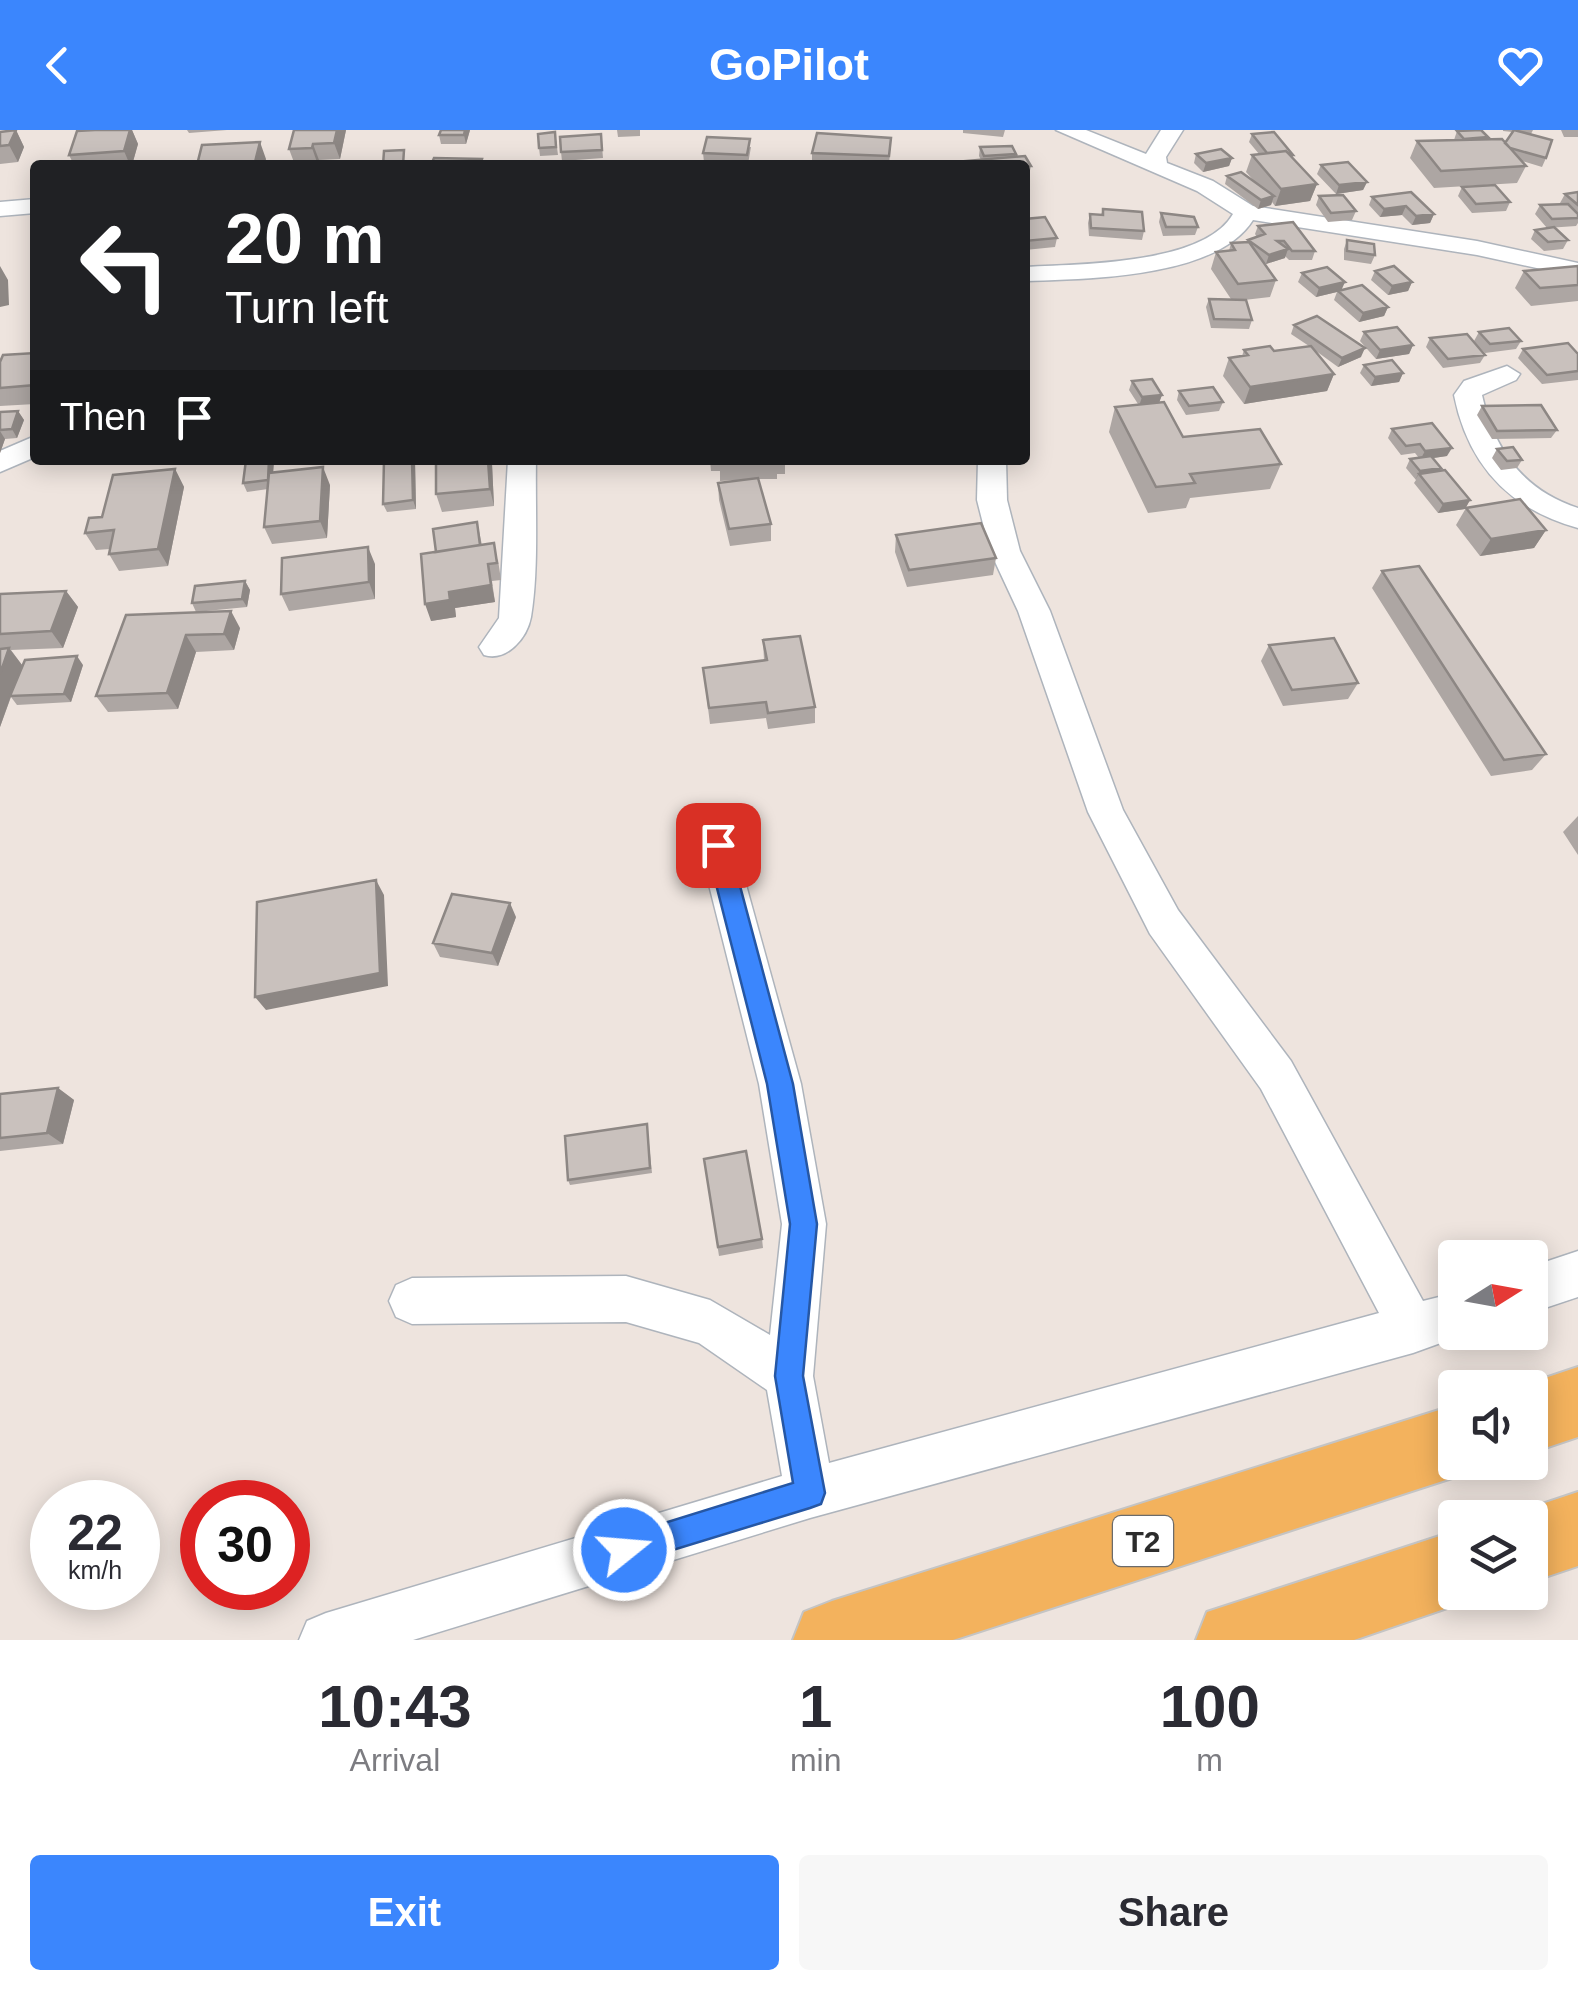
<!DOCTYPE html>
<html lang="en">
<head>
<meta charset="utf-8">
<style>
  :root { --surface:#fff; --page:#f7f7f7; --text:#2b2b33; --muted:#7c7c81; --accent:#3b86fd }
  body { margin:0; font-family:Arial,sans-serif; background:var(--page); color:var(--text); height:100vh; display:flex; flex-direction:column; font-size:38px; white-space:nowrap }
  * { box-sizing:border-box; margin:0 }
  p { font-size:32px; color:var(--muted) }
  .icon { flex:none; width:55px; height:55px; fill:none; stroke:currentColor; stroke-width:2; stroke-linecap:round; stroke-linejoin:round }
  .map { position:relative; height:1510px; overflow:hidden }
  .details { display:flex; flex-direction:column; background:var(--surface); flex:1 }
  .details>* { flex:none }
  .banner { position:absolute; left:30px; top:30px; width:1000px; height:305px; border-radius:10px; box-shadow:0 5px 25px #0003; background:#202124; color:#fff; overflow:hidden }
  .needle { width:65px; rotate:79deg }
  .controls { position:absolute; left:1438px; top:1110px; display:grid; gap:20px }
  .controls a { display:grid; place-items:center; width:110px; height:110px; border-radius:10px; background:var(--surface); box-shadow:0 5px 25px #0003; font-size:50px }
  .speed { position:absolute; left:30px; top:1350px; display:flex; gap:20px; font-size:50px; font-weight:700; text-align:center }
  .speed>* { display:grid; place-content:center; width:130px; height:130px; border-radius:50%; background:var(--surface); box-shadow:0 5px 25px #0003; line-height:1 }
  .speed small { font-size:25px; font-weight:400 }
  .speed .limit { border:15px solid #d22; background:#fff; color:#111 }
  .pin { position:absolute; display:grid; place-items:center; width:85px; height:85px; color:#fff; margin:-42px; border-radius:20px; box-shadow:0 5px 15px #0006 }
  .me { position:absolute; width:110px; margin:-55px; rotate:73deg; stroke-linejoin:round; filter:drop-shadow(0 0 8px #0008) }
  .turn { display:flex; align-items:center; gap:35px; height:210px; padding:0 30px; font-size:45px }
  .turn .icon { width:130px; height:130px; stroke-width:2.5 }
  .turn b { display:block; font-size:70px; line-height:85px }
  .then { display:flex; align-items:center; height:95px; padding:0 30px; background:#0003; gap:20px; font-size:38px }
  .eta { display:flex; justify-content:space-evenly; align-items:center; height:170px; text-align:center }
  .eta b { font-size:60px; font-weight:700; line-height:70px }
  .cta { display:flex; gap:20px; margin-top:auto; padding:20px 30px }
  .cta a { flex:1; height:115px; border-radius:10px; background:var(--accent); color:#fff; font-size:40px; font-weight:700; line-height:115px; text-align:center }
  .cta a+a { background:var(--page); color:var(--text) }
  header { display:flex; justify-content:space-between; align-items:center; height:130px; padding:0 30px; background:var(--accent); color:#fff; font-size:45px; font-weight:700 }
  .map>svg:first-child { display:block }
</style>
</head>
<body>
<header><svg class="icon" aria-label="back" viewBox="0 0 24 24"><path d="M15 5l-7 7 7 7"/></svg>GoPilot<svg class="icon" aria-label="heart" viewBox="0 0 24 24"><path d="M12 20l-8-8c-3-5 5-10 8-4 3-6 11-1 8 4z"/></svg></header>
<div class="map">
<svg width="1578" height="1510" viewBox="0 0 1578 1510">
  <rect width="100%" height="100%" fill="#eee4de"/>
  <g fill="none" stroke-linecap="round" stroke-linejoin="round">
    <!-- minor casing -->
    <g stroke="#aeb4bc" stroke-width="3">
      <path id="minor" d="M1056,0H1086L1146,24L1161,0H1183L1166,27L1167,33L1213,51L1253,76L1477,111L1578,133V147L1477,125L1253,90C1217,148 1088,149 1025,151V137C1078,134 1204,135 1233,84L1197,61Z
        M35,69V83L0,86V72Z
        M1507,236L1520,244L1516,250L1482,265C1494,320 1523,360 1578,378V398C1509,379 1468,335 1454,265L1464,251Z
        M35,306V327L0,342V321Z
        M508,330H536C535,379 539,439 531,487C527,509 506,532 484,525L479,517L499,488Z
        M978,330H1006L1007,370L1020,421L1050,481L1123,680L1178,780L1291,931L1423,1171L1455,1163V1202H1471L1413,1223L810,1388L413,1510H299L307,1491L326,1483L782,1346L767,1260L699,1213L626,1192L412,1194L396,1187L389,1171L396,1155L412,1148L626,1146L710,1170L770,1205L782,1094L759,954L699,715L704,704L717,700L730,704L735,715L801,954L826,1094L813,1246L829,1333L1379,1183L1261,959L1150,804L1088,682L1018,481L990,421L977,370Z
        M1578,1121V1167L1530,1183V1137Z"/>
    </g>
    <!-- primary casing -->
    <g stroke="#c4c4c4" stroke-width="4">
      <path id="primary" d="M1578,1237V1307L1530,1323V1258H1515Z
        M1455,1275V1332H1482L1455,1347L953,1510H793L804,1482L832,1471Z
        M1578,1362V1436L1530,1452V1388L1503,1387Z
        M1455,1401V1462H1483L1482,1466L1354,1510H1196L1207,1482Z"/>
    </g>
    <!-- minor -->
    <use href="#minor" fill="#fff" fill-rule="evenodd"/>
    <!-- primary -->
    <use href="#primary" fill="#f3b25d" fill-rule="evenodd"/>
  </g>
  <!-- wall -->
  <path fill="#ada6a3" d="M16,0L24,17L18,32L0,34V2Z
    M95,0H132L138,14L132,35H74L69,25Z
    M187,0H227L189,3Z
    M346,0L340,29L319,30L318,35H295L289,19Z
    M441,0H470L466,14H441L439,5Z
    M617,0H640V6L618,7Z
    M963,0H1005L1003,7L963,3Z
    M1503,0H1533L1531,4L1546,28L1542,37L1522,31L1526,36L1517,53L1434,58L1410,28L1417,11L1454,10L1457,1L1488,7L1487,10L1505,13L1512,2L1503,1Z
    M1561,0H1578V7H1564Z
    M555,2L558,25L540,26L539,18Z
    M601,4L603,28L562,31L561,22Z
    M1252,4L1293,25L1292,28L1317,54L1310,71L1275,76L1272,72L1271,75L1258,79L1225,54L1227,46L1256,53L1246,42L1252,25L1259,24L1249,12Z
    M891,8L889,35H812V23Z
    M751,17L748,34L704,32L703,23Z
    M980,17L1016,24L1015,27L1031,36L1029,45H1025V35H964L965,31L981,30L979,26Z
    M1196,24L1232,28L1229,36L1203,42L1194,33Z
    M266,29L264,35H197Z
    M1321,35L1367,52L1363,60L1336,64L1317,44Z
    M1462,57L1510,72L1506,81L1472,83L1458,66Z
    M1578,62V93L1576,96L1547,98L1535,84L1540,75L1562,74L1560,73L1565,64Z
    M1319,66L1356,81L1352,90L1328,92L1316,75Z
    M1372,67L1434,84L1430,93L1412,95L1402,85L1380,87L1369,75Z
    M1103,79L1144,101L1142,110L1089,106L1088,93L1090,84L1101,85Z
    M1161,83L1198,97L1195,105L1163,106L1159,92Z
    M1025,89L1057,108L1055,117L1025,120Z
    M1258,96L1315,121L1312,130H1289L1285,126V128L1266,134L1263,132L1276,150L1270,167L1244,170L1252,190L1249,199L1211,198L1206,177L1209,169H1231L1211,139L1216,122L1229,121L1231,113L1248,112V110L1257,107L1255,104Z
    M1535,100L1568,110L1563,119L1544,121L1531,109Z
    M1347,110L1375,125L1371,134L1344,130V119Z
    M1578,136V171L1531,176L1515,158L1524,141Z
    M1375,141L1412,152L1408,161L1388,165L1371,150Z
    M1302,143L1341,160L1388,177L1384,186L1359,192L1334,170L1337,162L1316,167L1298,152Z
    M1294,195L1361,227L1338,237L1316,221L1334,244L1327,261L1244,274L1223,246L1229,228L1242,226L1244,220L1274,221L1309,216L1291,204Z
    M1364,202L1413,215L1409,224L1376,229L1360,211Z
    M1479,202L1521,211L1516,219L1485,223L1474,211Z
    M1430,208L1485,225L1480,233L1443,238L1426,217Z
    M1523,219L1578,224V250L1542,254L1518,228Z
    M35,223V274L0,276V230Z
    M1364,235L1403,243L1399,252L1371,256L1360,243Z
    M1132,251L1162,265L1159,272L1183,307L1281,334L1270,359L1190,368L1186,378L1148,383L1109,302L1115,277L1138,274L1129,260Z
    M1179,261L1223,272L1219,281L1186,285L1177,270Z
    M1482,276L1557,300L1551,308L1492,309L1477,285Z
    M18,281L24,290L17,308L5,309L0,323V282Z
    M1392,299L1447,326L1433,328L1441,338L1439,341L1470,370L1465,379L1438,383L1414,353L1416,350L1406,338L1410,329L1419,328L1415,323L1401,325L1388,308Z
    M1497,319L1522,330L1517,338L1501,340L1492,328Z
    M246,330H274L273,343L330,355L327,408L272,414L264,397L268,359L247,362L243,353Z
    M384,330H415L416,379L387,382L383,374Z
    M710,330H785V344H777V349H758L771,394V411L730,416L719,370L718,353L737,350L720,351V341H711Z
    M492,334L494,376L442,382L436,364Z
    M175,339L184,357L168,436L119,441L109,424L110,419L96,420L85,403L102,387Z
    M1466,378L1546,400L1534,418L1480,426L1456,395Z
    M477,392L482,415L498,430L501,450L492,451L495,472L455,478L456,487L431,491L436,422Z
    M896,405L996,428L993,445L907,457L895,422Z
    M375,434V469L289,481L281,464Z
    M1382,441L1546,624L1532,640L1491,646L1372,458Z
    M245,451L250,460L247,477L196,482L192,473Z
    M66,461L78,477L63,518L11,520L22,535H83L71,572L17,575L11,567L0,597V464Z
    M126,485L240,498L234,520L196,522L178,579L108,582L96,566Z
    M763,510L815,577V593L768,599L766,588L710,594L703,538L764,530Z
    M1269,515L1358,553L1348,569L1283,576L1261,531Z
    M1578,686V725L1563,702Z
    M516,787L498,836L440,827L433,813Z
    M58,958L74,970L63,1014L0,1021V964Z
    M647,994L652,1043L570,1055L568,1050Z
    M704,1029L762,1109L763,1118L719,1126Z"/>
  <!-- shaded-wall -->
  <path fill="#8d8784" d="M16,0L24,17L18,32L9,15Z
    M130,0H132L138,14L132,35H130L124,21Z
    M337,0H346L340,29L334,13Z
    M465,0H470L466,14L464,5Z
    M260,12L266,29L264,35H256L255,32Z
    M313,14L319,30L318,35L312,18Z
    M1232,28L1229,36L1203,42L1206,33Z
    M1367,52L1363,60L1336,64L1339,55Z
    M1317,54L1310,71L1275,76L1281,59Z
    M1274,66L1271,75L1258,79L1261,70Z
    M1406,76L1402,85L1380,87L1384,79Z
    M1434,84L1430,93L1412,95L1416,86Z
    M1288,119L1285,128L1266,134L1269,125Z
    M0,136L8,150L9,175L0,177Z
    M1345,152L1341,161L1316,167L1319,158Z
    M1412,152L1408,161L1388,165L1392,156Z
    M1388,177L1384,186L1359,192L1363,183Z
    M1413,215L1409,224L1376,229L1380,220Z
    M1365,218L1361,227L1338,237L1342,228Z
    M1403,243L1399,252L1371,256L1375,247Z
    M1334,244L1327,261L1244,274L1250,257Z
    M1162,265L1159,273L1139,276L1142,267Z
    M18,281L24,290L17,308L12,299Z
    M0,301L5,309L0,323Z
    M1452,318L1447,326L1420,330L1425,321Z
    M269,330H274L272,359L268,350Z
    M412,330L415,332L416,379L413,370Z
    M488,330H491L492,334L494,376L490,359Z
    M323,337L330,355L327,408L320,391Z
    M1441,338L1436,347L1419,344L1415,350L1420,341Z
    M175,339L184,357L168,436L158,419Z
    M1470,370L1465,379L1438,383L1443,374Z
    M1546,400L1534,418L1480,426L1491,409Z
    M368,417L375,434V469L369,452Z
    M488,434L495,472L455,478L456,487L431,491L425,474L449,462Z
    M245,451L250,460L247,477L242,469Z
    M66,461L78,477L63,518L51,501Z
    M231,481L240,498L234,520L224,504Z
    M186,505L196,522L178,579L167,563Z
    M9,518L22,535L0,597V544Z
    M77,526L83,535L71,572L64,564Z
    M376,750L384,765L388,856L266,880L255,867Z
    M510,773L516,787L498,836L492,823Z
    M58,958L74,970L63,1014L47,1003Z"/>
  <!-- building -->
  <path fill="#c9c1bd" stroke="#8d8784" stroke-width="2.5" d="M16,0L9,15L0,16V2Z
    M95,0H130L124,21L69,25L77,1Z
    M294,0H337L334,13L313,14L312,18L289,19Z
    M441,0H465L464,5H439Z
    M1481,0L1488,7L1464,9L1457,1Z
    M1514,0L1552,10L1546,28L1510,18L1505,13Z
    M555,2L556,17L539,18L538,4Z
    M1274,2L1293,25H1290L1286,21L1267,23L1252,4Z
    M817,3L891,8L889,26L812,23Z
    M601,4L602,20L561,22L560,7Z
    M707,7L750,9L747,25L703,23Z
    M1502,9L1526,36L1441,41L1417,11Z
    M260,12L255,32L197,35L202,15Z
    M1012,16L1016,24L984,26L980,17Z
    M1221,19L1232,28L1206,33L1196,24Z
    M404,20L403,35H383L384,21Z
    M1286,21L1317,54L1281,59L1252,25Z
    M1025,26L1031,36L966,35L965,31Z
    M434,28L482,29L480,35H431Z
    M1348,32L1367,52L1339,55L1321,35Z
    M1241,42L1274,66L1261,70L1227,46Z
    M1495,55L1510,72L1476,74L1462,57Z
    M1411,62L1434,84L1416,86L1406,76L1384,79L1372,67Z
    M1578,62V75L1565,64Z
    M1343,65L1356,81L1331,83L1319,66Z
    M1568,74L1578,84V88L1552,89L1540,75Z
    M1103,79L1142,82L1144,101L1091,98L1090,84L1103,85Z
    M1161,83L1194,87L1198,97H1166Z
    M1045,87L1057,108L1025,111V89Z
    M1293,92L1315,121H1292L1284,111H1277L1288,119L1269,125L1248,110L1265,104L1258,96Z
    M1554,97L1568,110L1548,112L1535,100Z
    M1347,110L1374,114L1375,125L1347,121Z
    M1249,112L1276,150L1238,154L1216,122L1235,120L1231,113Z
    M1394,136L1412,152L1392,156L1375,141Z
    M1578,136V155L1540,158L1524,141Z
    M1327,137L1345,152L1319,158L1302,143Z
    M1362,155L1388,177L1363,183L1338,161Z
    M1209,169L1246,170L1252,190L1214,189Z
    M1317,186L1365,218L1342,228L1294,195Z
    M1397,197L1413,215L1380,220L1364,202Z
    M1509,198L1521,211L1490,214L1479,202Z
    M1467,204L1485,225L1448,229L1430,208Z
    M1568,213L1578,224V241L1547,245L1523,219Z
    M1270,216L1274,221L1311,216L1334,244L1250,257L1229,228L1248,225L1244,220Z
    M35,223V255L0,258V232L3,225Z
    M1392,230L1403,243L1375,247L1364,235Z
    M1152,249L1162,265L1142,267L1132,251Z
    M1213,257L1223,272L1189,276L1179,261Z
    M1164,272L1183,307L1260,299L1281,334L1190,344L1195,353L1156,357L1115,277Z
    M1541,275L1557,300L1497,301L1482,276Z
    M18,281L12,299L0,300V282Z
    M1432,293L1452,318L1425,321L1420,314L1406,316L1392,299Z
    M1513,317L1522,330L1507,331L1497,319Z
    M1431,326L1441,338L1420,341L1410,329Z
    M246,330H269L268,350L243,353Z
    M384,330H412L413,370L383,374Z
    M436,330H488L490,359L436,364Z
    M323,337L320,391L264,397L269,343Z
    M175,339L158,419L109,424L114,400L85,403L89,388L102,387L113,345Z
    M1445,340L1470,370L1443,374L1419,344Z
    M758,348L771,394L729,399L718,353Z
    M1520,369L1546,400L1491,409L1466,378Z
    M477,392L480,415L436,422L433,399Z
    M981,393L996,428L909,440L896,405Z
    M494,413L497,433L488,434L491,455L449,462L450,470L425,474L421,424Z
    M368,417L369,452L281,464L282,428Z
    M1419,436L1546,624L1504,630L1382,441Z
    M245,451L242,469L192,473L195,456Z
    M66,461L51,501L0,504V464Z
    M231,481L224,504L186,505L167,563L96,566L126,485Z
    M800,506L815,577L768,583L766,572L709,578L703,538L767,530L763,510Z
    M1334,508L1358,553L1292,560L1269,515Z
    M9,518L0,544V519Z
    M77,526L64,564L10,566L25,530Z
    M376,750L380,843L255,867L257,772Z
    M452,764L510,773L492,823L433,813Z
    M58,958L47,1003L0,1008V964Z
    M647,994L650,1038L568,1050L565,1006Z
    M746,1021L762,1109L718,1117L704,1029Z"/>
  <!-- route -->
  <path fill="#3b86fd" stroke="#2657a4" stroke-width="2.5" d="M718,706L729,715L793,954L817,1094L803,1246L825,1363L821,1374L810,1378L624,1435L613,1431L608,1420L613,1409L793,1353L775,1246L790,1094L767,954L706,715Z"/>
  <g text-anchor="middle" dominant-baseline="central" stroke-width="9" stroke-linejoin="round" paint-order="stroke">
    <!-- shield labels -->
    <rect fill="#fff" stroke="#6b6b6b" stroke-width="2.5" x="1113" y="1386" width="60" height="50" rx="8"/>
    <g font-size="30" font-weight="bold" fill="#2c2c2c">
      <text x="1143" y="1411">T2</text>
    </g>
  </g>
</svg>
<div class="controls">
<a><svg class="needle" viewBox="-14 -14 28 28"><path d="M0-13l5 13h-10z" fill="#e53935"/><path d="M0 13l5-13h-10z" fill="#7c7c81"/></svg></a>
<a><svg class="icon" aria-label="sound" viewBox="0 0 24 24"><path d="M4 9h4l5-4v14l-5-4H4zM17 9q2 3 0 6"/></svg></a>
<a><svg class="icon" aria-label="layers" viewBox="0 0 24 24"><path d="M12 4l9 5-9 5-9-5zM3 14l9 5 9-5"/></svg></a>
</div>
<div class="speed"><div>22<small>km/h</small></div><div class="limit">30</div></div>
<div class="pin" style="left:718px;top:715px;background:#d93025"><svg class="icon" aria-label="arrive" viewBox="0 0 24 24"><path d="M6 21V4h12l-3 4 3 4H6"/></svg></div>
<svg class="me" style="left:624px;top:1420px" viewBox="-20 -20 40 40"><circle r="17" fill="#3b86fd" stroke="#fff" stroke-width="3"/><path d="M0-11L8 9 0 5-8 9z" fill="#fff"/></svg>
<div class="banner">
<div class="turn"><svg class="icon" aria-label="left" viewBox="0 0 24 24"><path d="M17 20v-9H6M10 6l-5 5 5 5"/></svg><div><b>20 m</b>Turn left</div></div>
<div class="then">Then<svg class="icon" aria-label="arrive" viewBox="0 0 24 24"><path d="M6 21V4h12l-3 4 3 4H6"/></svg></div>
</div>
</div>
<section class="details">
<div class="eta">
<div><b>10:43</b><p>Arrival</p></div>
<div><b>1</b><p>min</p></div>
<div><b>100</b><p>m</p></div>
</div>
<div class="cta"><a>Exit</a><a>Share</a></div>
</section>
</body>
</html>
